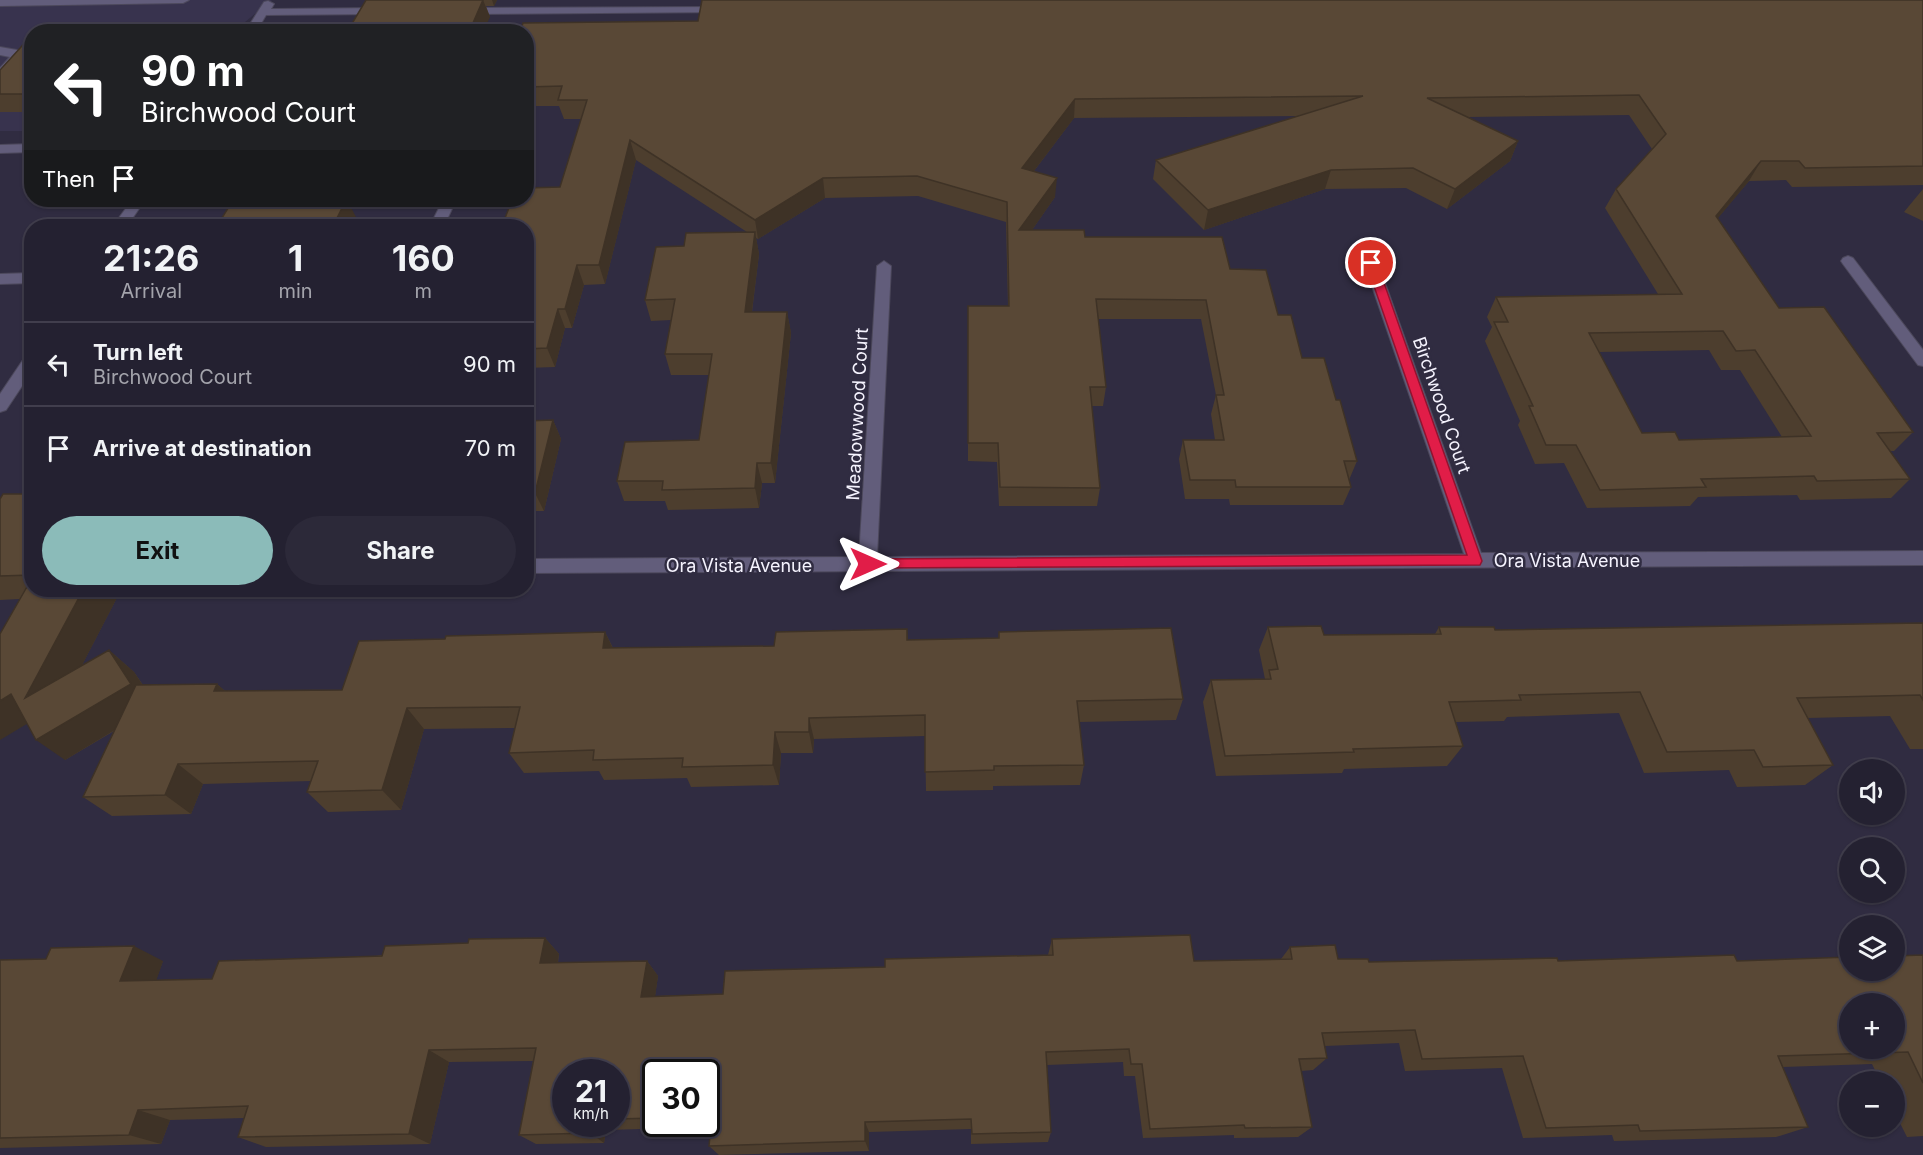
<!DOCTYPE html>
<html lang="en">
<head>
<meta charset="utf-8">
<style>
  :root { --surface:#242131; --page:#2c2939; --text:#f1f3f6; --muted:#a3a3ab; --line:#413e4d; --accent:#8bbbb9 }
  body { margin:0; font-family:Inter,sans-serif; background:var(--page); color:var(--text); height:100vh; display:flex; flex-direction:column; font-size:22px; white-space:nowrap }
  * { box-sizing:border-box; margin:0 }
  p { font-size:20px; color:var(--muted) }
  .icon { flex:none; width:33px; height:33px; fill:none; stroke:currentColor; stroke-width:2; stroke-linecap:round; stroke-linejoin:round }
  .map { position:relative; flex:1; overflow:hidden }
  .side { position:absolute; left:24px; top:219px; width:510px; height:378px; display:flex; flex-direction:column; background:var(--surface); border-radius:24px; box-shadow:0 2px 4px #0004,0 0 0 2px var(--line) }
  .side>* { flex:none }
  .hud { position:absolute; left:24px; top:24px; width:510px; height:183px; border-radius:24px; box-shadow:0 2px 4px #0004,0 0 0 2px var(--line); background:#202124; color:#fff; overflow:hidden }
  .controls { position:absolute; left:1839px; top:759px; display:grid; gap:12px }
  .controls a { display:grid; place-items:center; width:66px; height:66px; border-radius:50%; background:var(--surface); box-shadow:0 2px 4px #0004,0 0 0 2px var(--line); font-size:30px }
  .speed { position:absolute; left:552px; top:1059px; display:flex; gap:12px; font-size:30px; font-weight:700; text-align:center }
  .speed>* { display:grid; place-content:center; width:78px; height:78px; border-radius:50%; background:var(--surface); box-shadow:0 2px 4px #0004,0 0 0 2px var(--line); line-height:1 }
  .speed small { font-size:15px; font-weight:400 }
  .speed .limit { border:3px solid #111; border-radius:9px; background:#fff; color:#111 }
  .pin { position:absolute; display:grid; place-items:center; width:51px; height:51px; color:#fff; margin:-26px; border:3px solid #fff; border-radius:50%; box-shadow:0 2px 6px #0007 }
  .me { position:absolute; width:66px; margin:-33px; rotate:90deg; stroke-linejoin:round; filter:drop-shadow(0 0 4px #0008) }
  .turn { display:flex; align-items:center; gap:21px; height:126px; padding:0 18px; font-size:27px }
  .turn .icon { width:78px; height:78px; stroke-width:2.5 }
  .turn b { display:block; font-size:42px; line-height:51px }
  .then { display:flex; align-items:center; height:57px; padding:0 18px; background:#0003; gap:12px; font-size:22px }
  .eta { display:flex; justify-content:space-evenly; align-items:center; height:102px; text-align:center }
  .eta b { font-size:36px; font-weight:700; line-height:42px }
  .button { display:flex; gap:12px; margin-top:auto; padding:12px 18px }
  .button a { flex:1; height:69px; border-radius:36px; background:var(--accent); color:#111; font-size:24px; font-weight:700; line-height:69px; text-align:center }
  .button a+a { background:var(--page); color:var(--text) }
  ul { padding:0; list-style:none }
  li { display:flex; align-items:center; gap:18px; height:84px; padding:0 18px; border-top:2px solid var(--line) }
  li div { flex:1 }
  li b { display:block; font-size:22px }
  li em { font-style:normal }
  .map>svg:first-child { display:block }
</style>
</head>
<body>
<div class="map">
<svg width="1923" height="1155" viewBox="0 0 1923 1155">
  <rect width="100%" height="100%" fill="#302c41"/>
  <!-- built -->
  <path fill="#38334e" d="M0,0H272L234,31L32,32L31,131H0Z"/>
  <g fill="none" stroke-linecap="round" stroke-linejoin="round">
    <!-- minor casing -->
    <g stroke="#4c485b" stroke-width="2">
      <path id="minor" d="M0,0H189L183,3L0,6Z
        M268,1L274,4L271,9L382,8L388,11L382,14L266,15L256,32H245L264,2Z
        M724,7L730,10L728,12L464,14L458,11L464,8Z
        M0,47L17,50L22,57L4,79L0,80V68L10,57L0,55Z
        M32,144V152L0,153V145Z
        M132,200H145L127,226H113Z
        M443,200H456L444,226H430Z
        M1848,256L1853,258L1923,350V366L1918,365L1843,264L1841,261L1843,258Z
        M1371,258L1378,263L1481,553L1923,551V565L526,573V559L859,557L877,266L884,261L891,266L877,557L1464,554L1364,263Z
        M32,273V283L0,284V274Z
        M32,353V371L6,410L0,412V394L27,354Z"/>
    </g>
    <!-- minor -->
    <use href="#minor" fill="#625d7b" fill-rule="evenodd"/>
  </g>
  <!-- wall -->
  <path fill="#4d3e2e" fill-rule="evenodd" d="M366,0H497L494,6H486L490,17L350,27Z
    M1923,0V185L1792,187L1786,180L1749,181L1717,219L1779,308L1913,432L1894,451H1890L1910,479L1891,498L1800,500L1797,495L1698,497L1690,506L1587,508L1564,463L1535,464L1518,425L1520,421L1485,341L1492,327L1487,317L1496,297L1658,294L1605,208L1616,189L1652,149L1629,115L1467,117L1518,141L1510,161L1447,209L1406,188L1325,189L1204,230L1153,179L1156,160L1298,116L1074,118L1034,171L1055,197L1032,230L1085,237L1230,269L1278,315L1302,358L1336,400L1357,461L1349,480L1351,487L1343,505H1230L1229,499H1185L1179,459L1183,440H1215L1211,414L1216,395L1201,319H1098L1106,387L1103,406H1092L1100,488L1097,506H999L997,462L968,461V306H1008L1006,222L918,196L825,198L758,239L756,238L759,254L752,312H787L791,333L775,483H762L759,508L668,510L665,501H624L617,481L699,440L709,375H671L665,354L671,320L651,321L645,300L684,246L747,232L636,160L605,284L584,285L572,328H565L555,367L526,368V226L560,187L581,119H564L559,106H526V32L698,21ZM1709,350L1721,370H1740L1782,437L1679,440L1642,433L1599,352Z
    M32,35V112H0V70Z
    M1923,189V221L1904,212Z
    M553,420L561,439L544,511H526V421Z
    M32,494V590H121L82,665L109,650L134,672L143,685L217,684L225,691L342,690L445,639L605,632L613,648L774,646L907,629L908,640L998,638L999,632L1183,699L1176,720L1079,722L1084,765L1080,785L993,786V790L926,791L925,736L814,739L813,753H781L779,785L691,787L687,778L604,780L599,771L524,773L509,753L515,728L424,729L401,810L328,812L307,792L311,781L203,784L191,814L112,816L83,797L114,731L65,760L19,599L0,600V499Z
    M1923,623V749H1910L1890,716L1808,718L1833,765L1805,785L1737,787L1729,770L1644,773L1619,713L1507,717L1504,721L1456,722L1463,746L1447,766L1344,769L1342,773L1216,776L1203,702L1211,680L1265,679L1259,650L1268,627L1324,635L1435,634L1439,627L1495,630Z
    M545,938L559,954L558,963L647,961L658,976L655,996L723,994L885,967L1048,955L1052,939L1194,961L1281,959L1290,947L1338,959L1369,962L1737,961L1923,955V1136L1907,1137L1894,1111V1082H1881L1872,1064L1783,1067L1808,1127L1776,1137L1614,1141L1612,1135L1523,1138L1502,1068L1405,1071L1399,1043L1325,1046L1327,1058L1313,1070L1301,1071L1312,1127L1298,1137L1234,1138V1135L1143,1138L1135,1076H1124L1123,1062L1047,1065L1051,1132L1048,1142L971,1144V1129L869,1132V1151L719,1155L709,1146L711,1127L606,1130L604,1143L536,1144L519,1135L533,1061L449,1062L430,1144L266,1147L238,1137L244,1118L170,1120L161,1144L0,1148V960L163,961L156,980L212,979L468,943ZM616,1072V1124H566ZM656,1072H706V1124H656Z"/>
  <!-- shaded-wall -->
  <path fill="#3e3226" d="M483,0L490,17L483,32H469Z
    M492,0H497L494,6Z
    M1075,99L1074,118L1021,188L1022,168Z
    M630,140L636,160L605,284L599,265Z
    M1518,141L1510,161L1447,209L1455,189Z
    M1761,161L1749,181L1703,236L1716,216Z
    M1331,170L1325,189L1204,230L1208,210Z
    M823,178L825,198L758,239L755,220Z
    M1057,178L1055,197L1018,250L1019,230Z
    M346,200H347L356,217L352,226H333Z
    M755,232L759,254L749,334L745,312Z
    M577,265L584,285L572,328L565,309Z
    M558,309L565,328L555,367L547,348Z
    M787,312L791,333L775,483L771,463Z
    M553,420L561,439L544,511L535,493Z
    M757,463L762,483L759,508L755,488Z
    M83,590H121L54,719L25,698Z
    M605,632L616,655L603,648Z
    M109,650L134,672L156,705L65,760L36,740Z
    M217,684L240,705L214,691Z
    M11,694L40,716L0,740V701Z
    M407,708L424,729L401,810L382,790Z
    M809,718L814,739L813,753L809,732Z
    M775,732L781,753L779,785L773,765Z
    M178,764L203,784L191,814L165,795Z
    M545,938L559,954L555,978L540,963Z
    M134,946L163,961L151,996L120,981Z
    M647,961L658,976L653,1011L641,997Z
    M429,1050L449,1062L430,1144L409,1134Z
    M138,1110L170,1120L161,1144L129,1135Z
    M865,1122L869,1132V1151L865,1141Z
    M591,1124H597L606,1130L604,1143L590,1133Z"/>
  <!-- building -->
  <path fill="#594836" stroke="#3e3226" stroke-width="1.5" fill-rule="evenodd" d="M366,0H483L469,32H311L313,28L350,27Z
    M702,0H1923V166L1805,168L1799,161H1761L1716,216L1779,308L1824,307L1913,432L1877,433L1910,479L1817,481L1814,476L1701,479L1706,487L1600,490L1576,445H1546L1529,406H1533L1494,322H1508L1496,297L1682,294L1616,189L1666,134L1639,95L1427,98L1518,141L1455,189L1413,168L1331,170L1208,210L1156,160L1363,96L1075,99L1022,168L1057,178L1019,230H1084L1085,237H1222L1230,269L1266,270L1278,315H1291L1302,358H1324L1336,400H1340L1357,461H1344L1351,487H1236L1235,480H1190L1183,440H1224L1216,395H1224L1206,300L1096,299L1106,387H1090L1100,488L1000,487L998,443H968V306H1009L1007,202L917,176L823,178L755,220L630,140L599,265H577L565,309H558L547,348L526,349V226H502L512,200H526V188L560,187L587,100H558L562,86L526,87V32H520L523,23L698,21ZM1723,331L1736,351L1755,350L1811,436L1679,440L1675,432L1642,433L1589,333Z
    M153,29L151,32H34L35,31Z
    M32,35V94H0V70Z
    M233,200H346L333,226H217Z
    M755,232L745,312H787L771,463H757L755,488L662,490L663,481H617L625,442L699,440L712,354H665L675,299L645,300L656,247L684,246L686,233Z
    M553,420L535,493H526V421Z
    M3,494H32V575L0,576V499Z
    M32,578V590H83L25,698L109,650L131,684L36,740L11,694L0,701V634Z
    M1923,623V700L1920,695L1797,698L1833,765L1763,767L1754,750L1667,752L1640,692L1519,695L1521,700L1449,702L1463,746L1353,749L1354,752L1225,756L1211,680L1271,679L1269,670L1278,669L1268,627L1321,626L1324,635L1441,634L1439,627H1494L1495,630Z
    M1171,628L1183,699L1077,701L1084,765L994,766V770L925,772V715L809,718V732H775L773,765L682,767L683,758L593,760L594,750L509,753L520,707L407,708L382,790L307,792L318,761L178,764L165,795L83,797L136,685L217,684L214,691L342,690L359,641L445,639L446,636L605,632L603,648L774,646L776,632L907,629V640L999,638V632Z
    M1190,935L1194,961L1292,959L1290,947L1335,945L1338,959H1368L1369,962L1557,958L1558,961L1734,955L1737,961L1850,957V970H1894V956L1923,955V1083L1908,1052L1778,1056L1808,1127L1640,1131L1638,1125L1546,1128L1523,1056L1422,1059L1415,1030L1322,1033L1327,1058L1299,1059L1312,1127L1245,1128L1244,1125L1150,1129L1142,1064H1131L1129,1049L1046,1052L1051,1132L972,1134L971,1119L865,1122V1141L709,1146L712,1116H706V1072H656V1118L616,1119V1072H566V1124H591L590,1133L519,1135L536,1048L429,1050L409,1134L238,1137L248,1106L138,1110L129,1135L0,1138V960L46,959L51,948L134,946L120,981L212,979L219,961L382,956L385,946L468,943L469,939L545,938L540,963L647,961L641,997L723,994L725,971L885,967V959L1053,955L1052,939ZM1850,1004H1894V1048H1850Z"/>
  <!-- route -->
  <path fill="#e11d48" stroke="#92132f" stroke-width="1.5" d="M1371,259L1377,263L1482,561L1480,565L864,568L862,564L868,559L1467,555L1366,263Z"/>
  <g text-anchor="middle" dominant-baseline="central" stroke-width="5" stroke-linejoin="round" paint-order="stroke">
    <!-- street labels -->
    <g font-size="18" fill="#f5f3fe" stroke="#302c41">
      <text transform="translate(1442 405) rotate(71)">Birchwood Court</text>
      <text transform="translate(857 414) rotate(-87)">Meadowwood Court</text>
      <text x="1567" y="560">Ora Vista Avenue</text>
      <text x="739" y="565">Ora Vista Avenue</text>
    </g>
  </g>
</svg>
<div class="controls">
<a><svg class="icon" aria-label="sound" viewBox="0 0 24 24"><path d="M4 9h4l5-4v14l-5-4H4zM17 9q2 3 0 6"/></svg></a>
<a><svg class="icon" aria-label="search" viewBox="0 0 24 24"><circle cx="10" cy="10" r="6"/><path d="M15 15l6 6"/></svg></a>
<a><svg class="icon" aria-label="layers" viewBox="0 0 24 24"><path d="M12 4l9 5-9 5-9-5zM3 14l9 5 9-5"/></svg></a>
<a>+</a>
<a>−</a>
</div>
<div class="speed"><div>21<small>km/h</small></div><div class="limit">30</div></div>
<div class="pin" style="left:1371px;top:263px;background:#d93025"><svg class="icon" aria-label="arrive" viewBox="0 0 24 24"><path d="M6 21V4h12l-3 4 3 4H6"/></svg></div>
<svg class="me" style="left:868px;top:564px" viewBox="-20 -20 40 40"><path d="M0-17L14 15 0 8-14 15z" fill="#e11d48" stroke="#fff" stroke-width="4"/></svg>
<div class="hud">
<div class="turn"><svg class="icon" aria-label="left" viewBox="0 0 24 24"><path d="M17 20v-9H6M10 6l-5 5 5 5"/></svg><div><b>90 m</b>Birchwood Court</div></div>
<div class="then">Then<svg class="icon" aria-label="arrive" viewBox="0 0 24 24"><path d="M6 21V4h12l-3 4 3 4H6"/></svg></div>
</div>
<section class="side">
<div class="eta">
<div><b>21:26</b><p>Arrival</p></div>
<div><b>1</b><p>min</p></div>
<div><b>160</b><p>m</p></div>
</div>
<ul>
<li><svg class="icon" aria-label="left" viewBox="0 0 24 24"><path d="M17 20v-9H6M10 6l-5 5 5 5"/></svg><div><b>Turn left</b><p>Birchwood Court</p></div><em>90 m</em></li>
<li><svg class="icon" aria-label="arrive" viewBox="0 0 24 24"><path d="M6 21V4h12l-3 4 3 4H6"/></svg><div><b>Arrive at destination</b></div><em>70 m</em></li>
</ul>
<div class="button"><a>Exit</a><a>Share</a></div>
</section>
</div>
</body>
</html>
